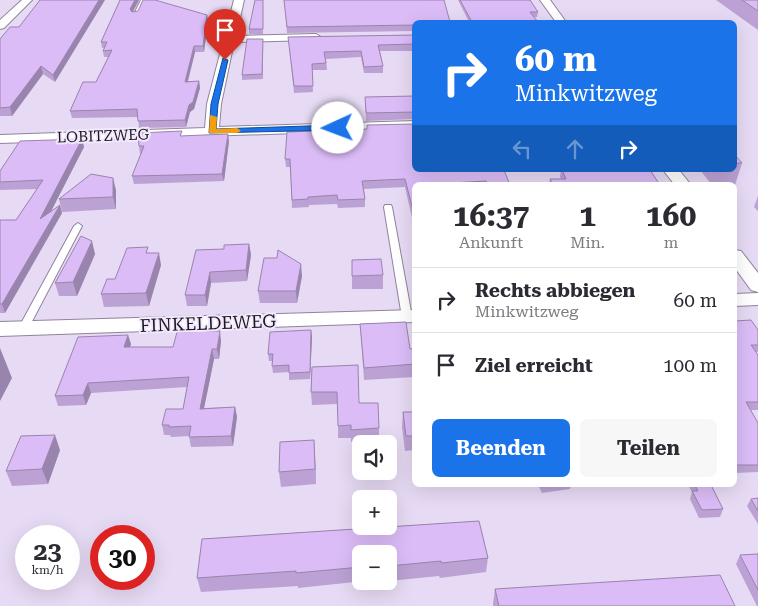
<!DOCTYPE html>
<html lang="de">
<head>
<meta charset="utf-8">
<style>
  :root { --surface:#fff; --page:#f7f7f7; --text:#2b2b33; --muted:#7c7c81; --line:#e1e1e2; --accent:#1a73e8 }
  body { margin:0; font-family:"Roboto Serif",serif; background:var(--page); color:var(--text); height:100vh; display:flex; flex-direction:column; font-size:19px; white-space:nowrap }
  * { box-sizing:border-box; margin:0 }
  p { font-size:16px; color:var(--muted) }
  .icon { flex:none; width:28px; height:28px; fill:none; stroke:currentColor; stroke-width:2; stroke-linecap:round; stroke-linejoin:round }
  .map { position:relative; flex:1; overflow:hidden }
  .sheet { position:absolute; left:412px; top:182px; width:325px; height:305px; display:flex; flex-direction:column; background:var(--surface); border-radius:8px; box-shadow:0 5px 20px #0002 }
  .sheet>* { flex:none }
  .banner { position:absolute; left:412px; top:20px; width:325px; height:152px; border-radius:8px; box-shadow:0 5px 20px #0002; background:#1a73e8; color:#fff; overflow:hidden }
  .controls { position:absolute; left:352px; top:435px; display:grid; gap:10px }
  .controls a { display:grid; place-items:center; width:45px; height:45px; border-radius:8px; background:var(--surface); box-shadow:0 5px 20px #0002; font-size:25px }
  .speed { position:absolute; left:15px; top:525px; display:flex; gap:10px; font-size:25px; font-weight:700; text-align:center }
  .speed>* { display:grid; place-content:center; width:65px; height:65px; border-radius:50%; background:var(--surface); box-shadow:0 5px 20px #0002; line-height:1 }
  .speed small { font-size:12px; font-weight:400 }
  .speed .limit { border:8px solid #d22; background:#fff; color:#111 }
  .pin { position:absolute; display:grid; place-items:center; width:42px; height:42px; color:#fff; margin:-51px -21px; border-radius:50% 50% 50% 0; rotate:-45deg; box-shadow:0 0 5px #0007 }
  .pin .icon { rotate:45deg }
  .me { position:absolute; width:55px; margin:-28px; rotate:268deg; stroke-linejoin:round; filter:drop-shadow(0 0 4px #0008) }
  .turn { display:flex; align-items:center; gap:18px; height:105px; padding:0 20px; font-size:22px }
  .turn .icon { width:65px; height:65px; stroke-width:2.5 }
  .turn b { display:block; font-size:35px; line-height:42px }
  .lanes { display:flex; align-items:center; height:48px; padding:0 20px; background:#0003; justify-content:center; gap:25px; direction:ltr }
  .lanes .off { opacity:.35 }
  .eta { display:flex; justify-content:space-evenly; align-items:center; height:85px; text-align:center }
  .eta b { font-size:30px; font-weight:700; line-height:35px }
  .action { display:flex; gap:10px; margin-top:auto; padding:10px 20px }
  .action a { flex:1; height:58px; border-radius:8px; background:var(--accent); color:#fff; font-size:20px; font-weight:700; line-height:58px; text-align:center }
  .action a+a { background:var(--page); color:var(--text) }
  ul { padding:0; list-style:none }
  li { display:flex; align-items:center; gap:15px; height:65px; padding:0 20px; border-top:1px solid var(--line) }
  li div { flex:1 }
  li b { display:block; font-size:19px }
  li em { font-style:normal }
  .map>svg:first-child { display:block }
</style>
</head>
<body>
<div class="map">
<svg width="758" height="606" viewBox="0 0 758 606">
  <rect width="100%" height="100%" fill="#e7daf4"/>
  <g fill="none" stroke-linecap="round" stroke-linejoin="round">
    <!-- lane casing -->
    <g stroke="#90849c" stroke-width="2">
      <path id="lane" d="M141,0H145L137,16H133Z
        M385,205H391L392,207L412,317L407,320L402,317L384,207Z
        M78,223L82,226L28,329L27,331H19L18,329L74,226Z"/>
    </g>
    <!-- street casing -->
    <g stroke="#90849c" stroke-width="2">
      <path id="street" d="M22,0H32L4,28L0,29V20Z
        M234,0H244L236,36L316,34L321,37L316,40L234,42L221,104L219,127L415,121V129L0,143V135L205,128L207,104Z
        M540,0H550L566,22H556Z
        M663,170H679L691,185H675Z
        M735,250L741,251L758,273V292L751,290L735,268Z
        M758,293V305L735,306V294Z
        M415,310V322L0,336V322Z"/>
    </g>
    <!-- lane -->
    <use href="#lane" fill="#fff" fill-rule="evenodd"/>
    <!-- street -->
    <use href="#street" fill="#fff" fill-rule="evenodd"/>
  </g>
  <!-- wall -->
  <path fill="#bca2d4" d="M40,0L55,82L43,74L12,116H0V39L19,27Z
    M120,0H139L133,12L207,15L208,21L204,52H195L188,81H199L200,88L194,109L190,112L186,127L139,128L138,117L72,118L70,111L96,82L108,57H104L103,51L104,48H102L101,42Z
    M263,0V34H249V29Z
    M284,0L415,22V31L287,33Z
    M458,0H530L538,12L537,17H534L538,22H469Z
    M716,0H758V30Z
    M415,35V51H380L383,66V73H364L361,57L326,59L327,70H312L313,92L294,93L288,37Z
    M263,43V79L242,80V75Z
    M415,96V119L366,121L365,97Z
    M367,129L510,185H415V222H413L405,187L364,189L365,199V207L338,208L337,204L309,205V207L292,208L290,167H286L285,159Z
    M182,136L229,141L224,181L134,184L132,176L141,154H140L139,146Z
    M82,139L84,147L51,211L62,213L5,313H0V220H16L37,189L0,190V171Z
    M735,155L742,163L735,185H712L700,170H735Z
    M561,170H650L660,185H549L550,179H561L560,177Z
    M116,190V209L62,212L59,199Z
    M758,196V211L754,207Z
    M249,244L251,255L247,281L211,283L207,306H187L185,295L224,249Z
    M150,253L161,265L149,306L104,307L101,294L115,279Z
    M95,254L77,296H59L55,283Z
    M277,258L302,276L297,303H260L258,291Z
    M383,275V289H352V276Z
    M735,321L758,330V352H756L758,355V410H750L758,423V472L735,473Z
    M360,324L410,349L415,348V377L364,380Z
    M311,330L312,337L310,379L289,380V372L273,373L272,366V361H269L268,354Z
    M128,335L131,344L130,347H173L221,341L219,359H214L204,408L235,407L237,417L233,446L191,447L189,436L171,437L170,435H164L162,425L183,409L187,387L91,393L86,405L58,406L55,396Z
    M312,367L359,403L379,428V441L351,442V438H338V404L312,405L311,392Z
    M403,412H415V450L405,451L402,427Z
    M314,440L316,484L281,487L279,472Z
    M60,450L48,484L12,486L6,471Z
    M538,485H571L570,489L542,493Z
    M688,485H711L723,509L720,517L699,518L690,499L692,492Z
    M758,498V524L747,506L751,499Z
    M479,521L488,558L486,572L440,578L439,576L389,581V554H361V581H364L298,588V586L201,592L197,578L202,539Z
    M758,554V606H757L736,564L740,555Z
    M495,589L735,606H493V604Z"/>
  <!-- shaded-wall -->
  <path fill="#9984ad" d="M99,0H105L55,82L53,75Z
    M135,0H139L131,15L130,9Z
    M207,15L208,21L204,52L203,46Z
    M194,46L195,52L186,88L185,82Z
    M41,66L43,74L12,116L10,107Z
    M199,81L200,88L194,109L190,112L186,127L185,120L189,105Z
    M228,134L229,141L224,181L222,174Z
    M82,139L84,147L43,227L40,219Z
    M113,178L116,190V209L113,197Z
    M60,205L62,213L5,313L2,304Z
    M92,241L95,254L77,296L73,282Z
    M249,244L251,255L247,281L246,270Z
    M159,253L161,265L149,306L146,293Z
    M301,264L302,276L297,303L296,291Z
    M210,272L211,283L207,306L205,295Z
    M311,330L312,337L310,379V372Z
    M220,331L221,341L219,359L217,349Z
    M128,335L131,344L126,357L124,347Z
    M0,348L12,378L0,401Z
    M212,349L214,359L202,418L200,409Z
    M88,383L91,393L86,405L83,395Z
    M235,407L237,417L233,446L231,436Z
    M55,435L60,450L48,484L42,469Z
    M314,440L315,454L316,484L315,469Z"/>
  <!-- building -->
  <path fill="#dbbcf7" stroke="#9984ad" d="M40,0H99L53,75L41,66L10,107L0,108V39L10,27H19Z
    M120,0H135L130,9L132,12L138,11L143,0H155L207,15L203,46H194L185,82L199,81L193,102L189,105L185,120L138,121L137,109L70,111L83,82H96L112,50L103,51L107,42H101Z
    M255,0H263V29H249Z
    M284,0H444L450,22H415V25L287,27Z
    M460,0H530L538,12H530L538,22H472Z
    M742,0H758V11Z
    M415,35V44L378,45L383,66L364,67L361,51L324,52L326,63L312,64L313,86H294L288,37Z
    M247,39H263L262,74L242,75Z
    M415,96V112L366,113L365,97Z
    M415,124V170H504L510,185H488L486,181L451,183L452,185H415V214H414L405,179L362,181L365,199L338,200L337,195L308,197V199L292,200L290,159H285L287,132L367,129V125Z
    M182,131L180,136L228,134L222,174L132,176L144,146H139L138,133Z
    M82,139L40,219L60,205L2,304H0V220H16L43,180L0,182V171L20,141Z
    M735,155L742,163H735Z
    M562,170H650L660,185H553L550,179H566Z
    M91,174L113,178V197L59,199Z
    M81,236L92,241L73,282L55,283Z
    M249,244L246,270L210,272L205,295H185L196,250L224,249V245Z
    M148,247L146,253H159L146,293L101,294L107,279H115L127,248Z
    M278,250L301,264L296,291H258L264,258H277Z
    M381,259L383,275L352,276V260Z
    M751,320L758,330V345H751L758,355V402H746L758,423V465H735V321Z
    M406,322L410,349L415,348V364L364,368L360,324Z
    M311,330L310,372L289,373V365L272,366L273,354H268L270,332Z
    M220,331L217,349H212L200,409L235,407L231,436L189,437L191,426L169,427V425H162L166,409H183L189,377L88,383L83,395L55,396L78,337L128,335L124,347H173L177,332Z
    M358,365L359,403H378L379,428L351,430V425L338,426L337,392H311L312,367Z
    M403,412H415V436H406Z
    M55,435L42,469L6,471L21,436Z
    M314,440L315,469L279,472L280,442Z
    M695,485H711L723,509L702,510L692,491H698Z
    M758,498V511L751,499Z
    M479,521L488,558L441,563V561L389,566V554H361V567L296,573V571L197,578L202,539Z
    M758,554V590L740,555Z
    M720,575L735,606H499L495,589Z"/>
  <!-- route -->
  <path fill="#1a73e8" stroke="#114b97" d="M223,58L228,60L218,104L216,129L338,125L342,128L338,130L209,133L211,104Z"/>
  <!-- slow -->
  <path fill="#f59e0b" d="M210,115L217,117L216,129L237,128L241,131L237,133H209Z"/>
  <g text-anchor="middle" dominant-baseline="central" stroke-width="4" stroke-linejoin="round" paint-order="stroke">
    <!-- far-street labels -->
    <g font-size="15" fill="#1d1821" stroke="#f3e9fd">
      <text transform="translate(103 136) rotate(-2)">LOBITZWEG</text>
    </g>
    <!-- street labels -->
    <g font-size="18" fill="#1d1821" stroke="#f3e9fd">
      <text transform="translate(208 323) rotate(-2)">FINKELDEWEG</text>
    </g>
  </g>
</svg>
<div class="controls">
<a><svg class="icon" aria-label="sound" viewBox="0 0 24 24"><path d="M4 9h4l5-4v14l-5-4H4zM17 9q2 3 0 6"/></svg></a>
<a>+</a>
<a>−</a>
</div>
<div class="speed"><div>23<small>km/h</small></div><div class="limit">30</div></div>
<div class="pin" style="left:225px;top:60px;background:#d93025"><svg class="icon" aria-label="arrive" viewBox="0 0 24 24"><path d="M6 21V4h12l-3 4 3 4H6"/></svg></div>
<svg class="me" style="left:338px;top:128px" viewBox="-20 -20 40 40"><circle r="19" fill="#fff"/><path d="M0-13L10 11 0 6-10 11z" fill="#1a73e8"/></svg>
<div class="banner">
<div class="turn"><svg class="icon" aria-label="right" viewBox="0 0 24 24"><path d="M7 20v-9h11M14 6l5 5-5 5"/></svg><div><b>60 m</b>Minkwitzweg</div></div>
<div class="lanes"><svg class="icon off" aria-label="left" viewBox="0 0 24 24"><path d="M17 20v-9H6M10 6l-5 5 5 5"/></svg><svg class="icon off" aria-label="ahead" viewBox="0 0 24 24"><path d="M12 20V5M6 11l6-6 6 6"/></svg><svg class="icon" aria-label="right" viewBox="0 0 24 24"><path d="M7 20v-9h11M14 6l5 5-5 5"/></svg></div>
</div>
<section class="sheet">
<div class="eta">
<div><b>16:37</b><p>Ankunft</p></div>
<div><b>1</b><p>Min.</p></div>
<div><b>160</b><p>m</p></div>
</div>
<ul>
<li><svg class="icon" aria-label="right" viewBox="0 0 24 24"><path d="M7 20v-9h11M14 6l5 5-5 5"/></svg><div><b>Rechts abbiegen</b><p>Minkwitzweg</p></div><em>60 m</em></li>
<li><svg class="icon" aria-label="arrive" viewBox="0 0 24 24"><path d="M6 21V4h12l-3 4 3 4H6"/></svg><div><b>Ziel erreicht</b></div><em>100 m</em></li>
</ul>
<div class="action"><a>Beenden</a><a>Teilen</a></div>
</section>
</div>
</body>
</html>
